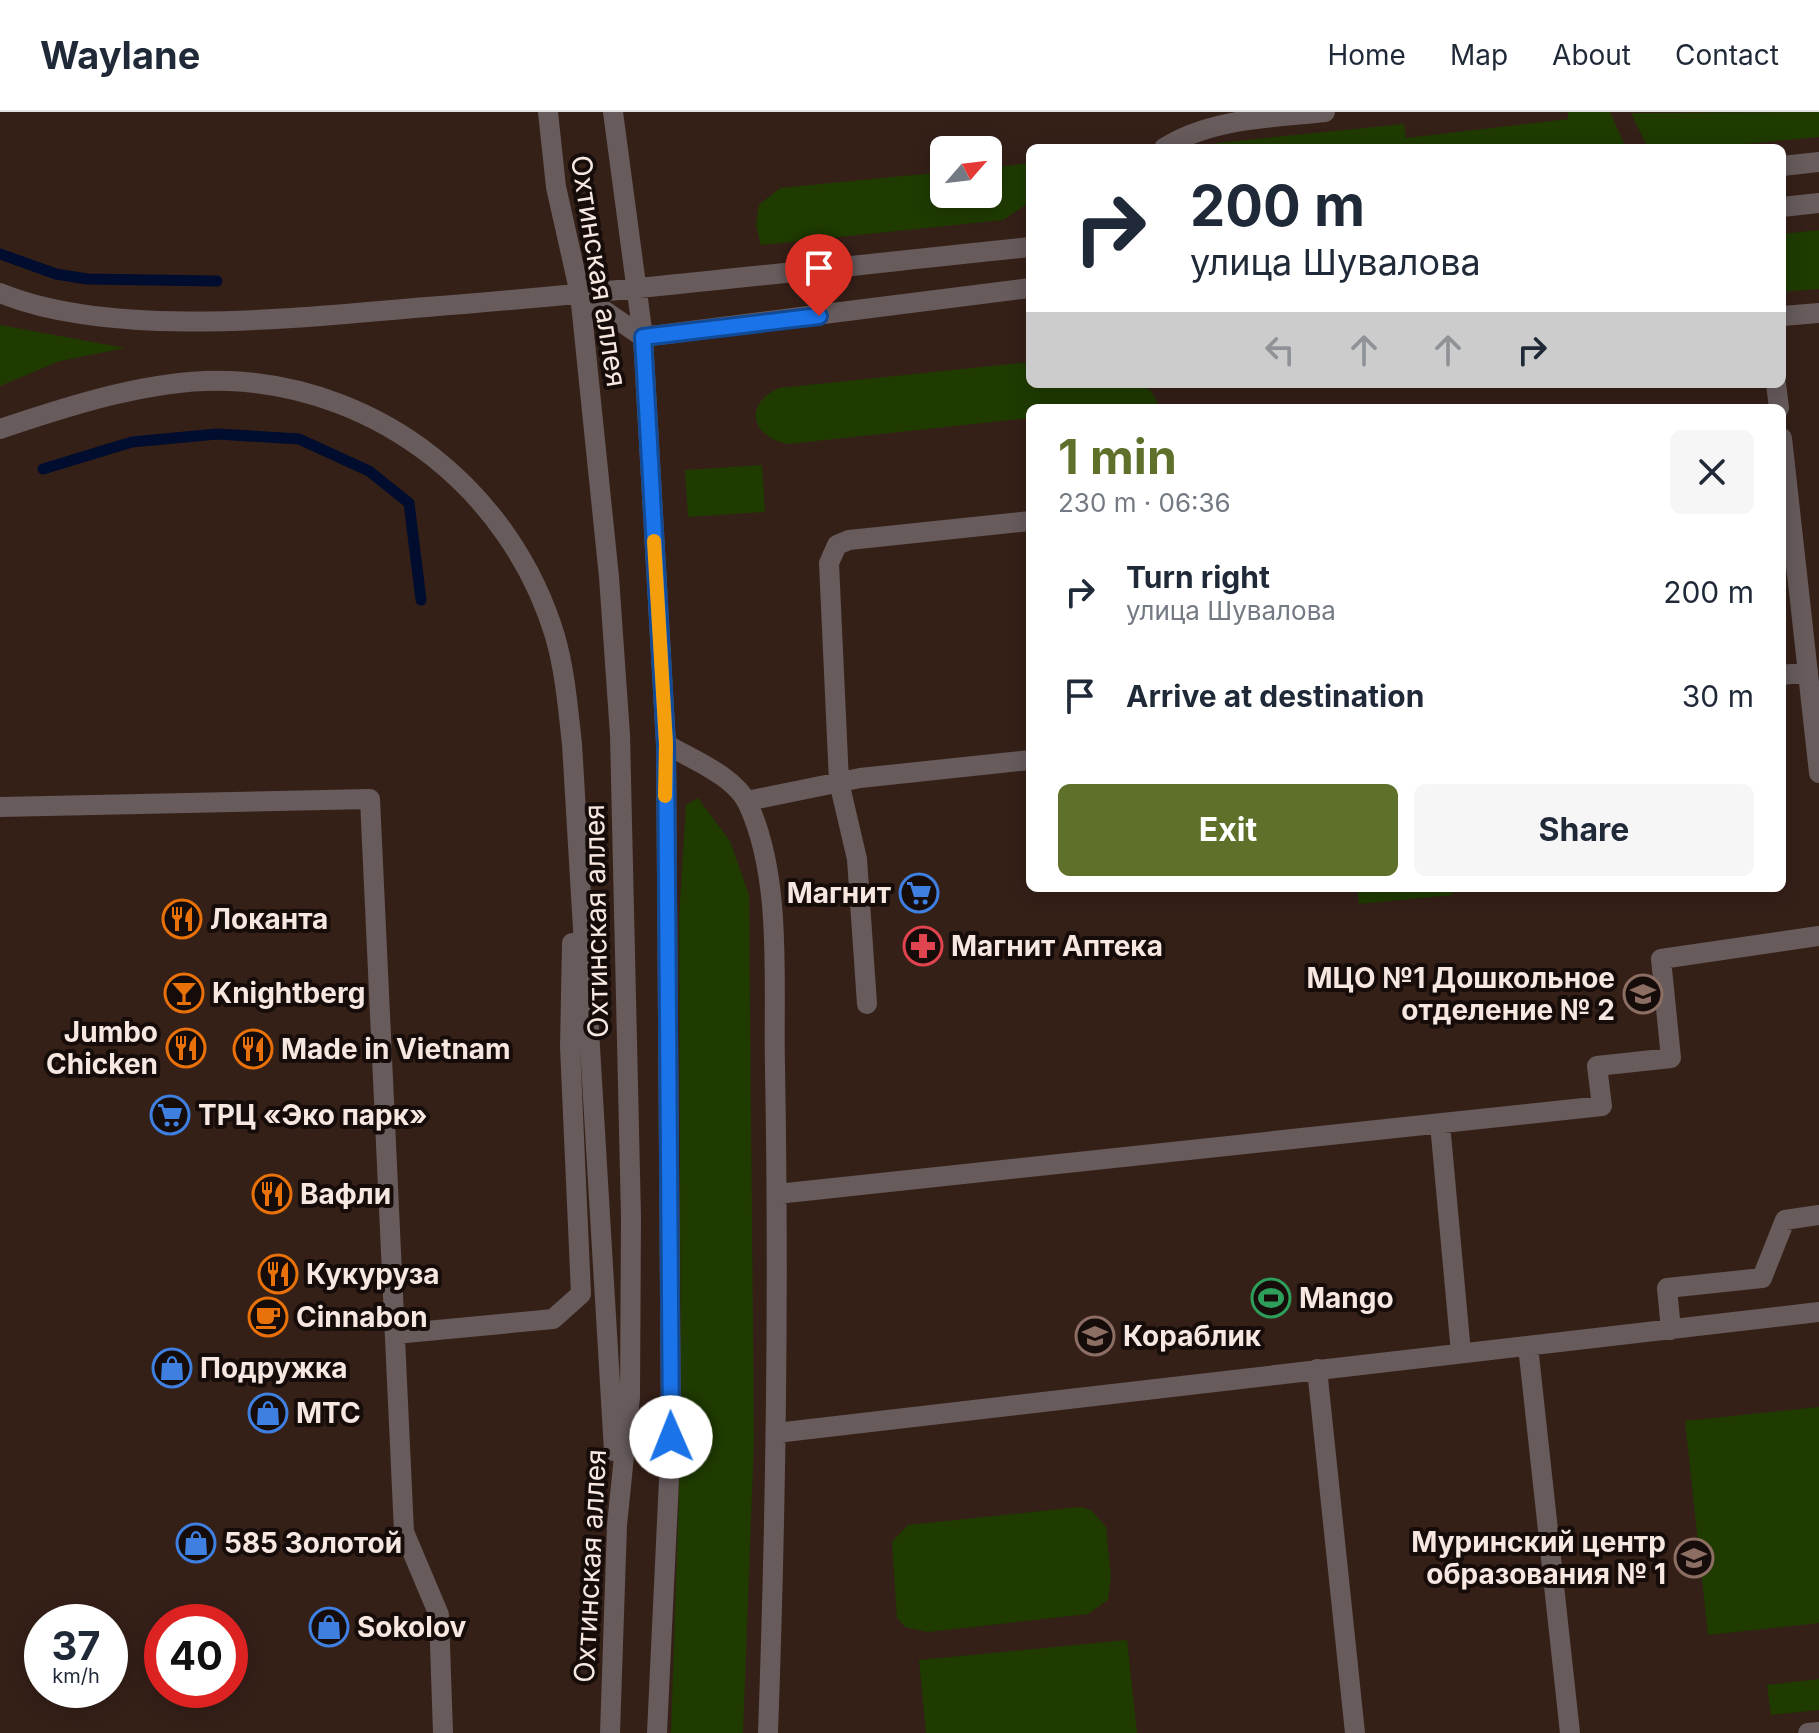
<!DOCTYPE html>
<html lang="en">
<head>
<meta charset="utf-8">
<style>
  :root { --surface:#fff; --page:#f6f6f7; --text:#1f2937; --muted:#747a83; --line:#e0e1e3; --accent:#5e702a }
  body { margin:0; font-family:Inter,sans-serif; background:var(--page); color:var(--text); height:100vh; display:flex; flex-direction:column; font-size:30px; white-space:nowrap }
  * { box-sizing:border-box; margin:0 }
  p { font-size:26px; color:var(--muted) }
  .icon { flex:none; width:44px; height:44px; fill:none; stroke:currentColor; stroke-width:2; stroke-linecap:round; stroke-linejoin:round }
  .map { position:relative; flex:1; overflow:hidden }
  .panel { position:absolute; left:1026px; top:292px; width:760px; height:488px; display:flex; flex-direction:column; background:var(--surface); border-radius:12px; box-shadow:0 4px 20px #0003 }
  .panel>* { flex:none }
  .banner { position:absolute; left:1026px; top:32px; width:760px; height:244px; border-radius:12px; box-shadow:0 4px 20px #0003; background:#fff; color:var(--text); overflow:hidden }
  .needle { width:52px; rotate:62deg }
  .buttons { position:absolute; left:930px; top:24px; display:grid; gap:16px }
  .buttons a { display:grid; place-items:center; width:72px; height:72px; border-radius:12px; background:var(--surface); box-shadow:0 4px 20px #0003; font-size:40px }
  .speed { position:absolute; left:24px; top:1492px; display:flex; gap:16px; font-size:40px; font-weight:700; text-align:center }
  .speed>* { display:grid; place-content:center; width:104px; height:104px; border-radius:50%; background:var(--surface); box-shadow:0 4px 20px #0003; line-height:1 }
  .speed small { font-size:20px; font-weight:400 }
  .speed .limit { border:12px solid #d22; background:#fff; color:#111 }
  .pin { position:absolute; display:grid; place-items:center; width:68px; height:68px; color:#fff; margin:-82px -34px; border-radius:50% 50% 50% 0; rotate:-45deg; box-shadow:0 0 8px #0007 }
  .pin .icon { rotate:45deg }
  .me { position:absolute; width:88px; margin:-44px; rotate:359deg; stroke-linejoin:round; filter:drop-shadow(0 0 6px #0008) }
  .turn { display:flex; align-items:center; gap:28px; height:168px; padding:0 32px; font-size:36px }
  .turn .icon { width:104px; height:104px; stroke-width:2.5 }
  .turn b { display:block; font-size:56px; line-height:68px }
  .lanes { display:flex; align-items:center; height:76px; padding:0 32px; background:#0003; justify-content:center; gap:40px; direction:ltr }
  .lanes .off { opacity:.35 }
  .round { display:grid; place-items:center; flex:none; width:84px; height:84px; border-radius:12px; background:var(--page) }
  .overview { display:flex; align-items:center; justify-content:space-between; height:136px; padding:0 32px }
  h1 { font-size:48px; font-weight:700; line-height:60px; color:var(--accent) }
  .action { display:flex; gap:16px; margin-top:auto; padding:16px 32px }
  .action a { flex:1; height:92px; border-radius:12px; background:var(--accent); color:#fff; font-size:32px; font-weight:700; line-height:92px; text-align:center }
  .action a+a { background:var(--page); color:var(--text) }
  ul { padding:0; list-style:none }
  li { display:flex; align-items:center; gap:24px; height:104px; padding:0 32px }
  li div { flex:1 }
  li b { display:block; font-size:30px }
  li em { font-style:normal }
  header { display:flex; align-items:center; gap:48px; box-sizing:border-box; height:112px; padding:0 40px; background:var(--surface); border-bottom:2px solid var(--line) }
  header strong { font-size:38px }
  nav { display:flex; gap:44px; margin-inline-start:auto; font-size:28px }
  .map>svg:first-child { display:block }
</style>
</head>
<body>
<header>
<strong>Waylane</strong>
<nav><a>Home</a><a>Map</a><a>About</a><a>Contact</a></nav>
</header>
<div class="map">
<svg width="1819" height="1621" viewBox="0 0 1819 1621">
  <rect width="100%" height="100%" fill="#352018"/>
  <!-- green -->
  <path fill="#1f3b00" d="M1568,0H1610L1626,36H1202L1217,31L1404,12L1406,26L1568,7Z
    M1819,0V25L1701,36H1648L1631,1Z
    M1030,51V90L1003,108L761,133L756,113L759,93L780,76L944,60V82H988V56Z
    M1819,118V177L1782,180V122Z
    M0,213L125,236L60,249L0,274Z
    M1030,250V272H1138L1151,279L1158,292L1030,296V306L788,332C751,325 743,292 779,276Z
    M762,353L765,400L688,405L685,358Z
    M698,686L730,729L749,783L754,1328L743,1621H671L681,1321L679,807L686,693Z
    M1357,776H1451L1452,783L1359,792Z
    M1819,1295V1511L1708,1523L1685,1309Z
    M1079,1395L1091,1398L1106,1415L1111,1465L1108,1488L1088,1502L928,1520L905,1515L897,1506L892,1430L908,1413Z
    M1127,1528L1137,1621H926L919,1548Z
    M1819,1567V1598L1771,1603L1767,1573Z"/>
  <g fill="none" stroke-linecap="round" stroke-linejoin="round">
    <!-- stream -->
    <path stroke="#000d2e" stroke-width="11" d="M0,142L56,162L87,167L217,169
      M43,357L132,330L217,322L299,327L369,359L409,391L421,488"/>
    <!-- minor -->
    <path stroke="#675b5c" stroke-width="20" d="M548,0L556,75L580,182L609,465L620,623L631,1105L630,1285L617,1413L610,1621
      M613,0L643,225L666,632L671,1325L657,1621
      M1164,36C1211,6 1272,6 1325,0
      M1782,54L1819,50
      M1782,95L1819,91
      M0,181C114,228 305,205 427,195C628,179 829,156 1030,135
      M580,182L643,225L1030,176
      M1782,204L1819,201
      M1776,272L1779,296
      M0,317C68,294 157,265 230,269C381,276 511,379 555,524C565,559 568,596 572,632L614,1339
      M1782,326L1819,661
      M1782,563L1808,560
      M666,632C691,647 735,664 748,692C783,767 773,874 775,955C779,1177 776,1399 768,1621
      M747,689L860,666L1030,648
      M0,695L370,687L404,1420L439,1503L443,1621
      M867,892L857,747L839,670L829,451L837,433L849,428L1030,409
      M1440,1012L1461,1241
      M777,1082L1602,994L1597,954L1671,946L1661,847L1819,824
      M1671,1218L1667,1176L1762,1166L1785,1108L1819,1103
      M395,1222L553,1207L581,1182L570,935L572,831
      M1528,1234L1570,1621
      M1317,1257L1355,1621
      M776,1321L1819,1200
      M1808,1621L1819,1620"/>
  </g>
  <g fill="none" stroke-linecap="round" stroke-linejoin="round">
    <!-- route casing -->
    <g stroke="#114b97" stroke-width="20">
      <path id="route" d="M671,1325L666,632L643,225L819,204"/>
    </g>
    <!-- route -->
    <use href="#route" stroke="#1a73e8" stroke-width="14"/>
    <!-- slow -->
    <path stroke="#f59e0b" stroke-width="14" d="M654,429L666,632L665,684"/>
  </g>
  <!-- icons -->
  <defs>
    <g id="supermarket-ring" transform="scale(2)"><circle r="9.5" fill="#160c09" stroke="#3f7fe0" stroke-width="1.5"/><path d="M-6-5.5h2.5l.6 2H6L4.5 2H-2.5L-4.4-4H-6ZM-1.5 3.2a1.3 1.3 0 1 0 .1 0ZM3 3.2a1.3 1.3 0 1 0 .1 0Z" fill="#3f7fe0"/></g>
    <g id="restaurant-ring" transform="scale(2)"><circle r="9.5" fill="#160c09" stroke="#e8710a" stroke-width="1.5"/><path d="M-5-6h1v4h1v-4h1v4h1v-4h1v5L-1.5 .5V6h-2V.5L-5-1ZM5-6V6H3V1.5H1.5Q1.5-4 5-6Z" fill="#e8710a"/></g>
    <g id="pharmacy-ring" transform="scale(2)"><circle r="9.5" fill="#160c09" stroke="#e0444e" stroke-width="1.5"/><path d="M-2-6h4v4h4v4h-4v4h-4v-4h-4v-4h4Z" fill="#e0444e"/></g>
    <g id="bar-ring" transform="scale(2)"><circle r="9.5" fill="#160c09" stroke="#e8710a" stroke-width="1.5"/><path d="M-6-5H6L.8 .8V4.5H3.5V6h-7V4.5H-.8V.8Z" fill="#e8710a"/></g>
    <g id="school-ring" transform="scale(2)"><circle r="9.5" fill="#160c09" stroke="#8d6e63" stroke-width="1.5"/><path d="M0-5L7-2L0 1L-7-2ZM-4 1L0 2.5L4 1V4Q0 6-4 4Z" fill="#8d6e63"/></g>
    <g id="stadium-ring" transform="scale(2)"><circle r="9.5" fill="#160c09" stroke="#2e9e5b" stroke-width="1.5"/><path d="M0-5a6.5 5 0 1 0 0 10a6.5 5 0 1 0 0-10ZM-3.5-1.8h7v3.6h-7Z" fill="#2e9e5b"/></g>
    <g id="cafe-ring" transform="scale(2)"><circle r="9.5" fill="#160c09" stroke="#e8710a" stroke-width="1.5"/><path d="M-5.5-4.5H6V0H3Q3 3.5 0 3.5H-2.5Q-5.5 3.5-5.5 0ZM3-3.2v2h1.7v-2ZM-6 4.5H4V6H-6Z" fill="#e8710a"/></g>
    <g id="shop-ring" transform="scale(2)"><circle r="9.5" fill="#160c09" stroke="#3f7fe0" stroke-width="1.5"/><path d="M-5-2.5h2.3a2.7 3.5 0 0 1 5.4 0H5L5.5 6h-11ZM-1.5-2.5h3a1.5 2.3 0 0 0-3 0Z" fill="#3f7fe0"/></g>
  </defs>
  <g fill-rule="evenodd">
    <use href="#supermarket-ring" x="919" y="781"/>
    <use href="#restaurant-ring" x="182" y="807"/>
    <use href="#pharmacy-ring" x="923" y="834"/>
    <use href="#bar-ring" x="184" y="881"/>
    <use href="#school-ring" x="1643" y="882"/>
    <use href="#restaurant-ring" x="186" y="936"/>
    <use href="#restaurant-ring" x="253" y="937"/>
    <use href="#supermarket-ring" x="170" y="1003"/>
    <use href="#restaurant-ring" x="272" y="1082"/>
    <use href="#restaurant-ring" x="278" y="1162"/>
    <use href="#stadium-ring" x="1271" y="1186"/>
    <use href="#cafe-ring" x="268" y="1205"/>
    <use href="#school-ring" x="1095" y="1224"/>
    <use href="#shop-ring" x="172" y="1256"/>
    <use href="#shop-ring" x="268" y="1301"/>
    <use href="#shop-ring" x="196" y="1431"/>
    <use href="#school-ring" x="1694" y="1446"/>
    <use href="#shop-ring" x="329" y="1515"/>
  </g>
  <g text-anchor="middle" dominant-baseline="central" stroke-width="8" stroke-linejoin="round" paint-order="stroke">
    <!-- street labels -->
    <g font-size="28" fill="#f6e7e1" stroke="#160c09">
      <text transform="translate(599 159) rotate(81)">Охтинская аллея</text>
      <text transform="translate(596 809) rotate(-91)">Охтинская аллея</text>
      <text transform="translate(590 1454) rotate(-87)">Охтинская аллея</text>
    </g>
    <!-- poi labels -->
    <g font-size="28" font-weight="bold" fill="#f6e7e1" stroke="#160c09" text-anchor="start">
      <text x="891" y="781" text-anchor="end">Магнит</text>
      <text x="210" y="807">Локанта</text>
      <text x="951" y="834">Магнит Аптека</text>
      <text x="1615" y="866" text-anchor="end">МЦО №1 Дошкольное<tspan x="1615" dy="32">отделение № 2</tspan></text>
      <text x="212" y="881">Knightberg</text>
      <text x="158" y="920" text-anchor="end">Jumbo<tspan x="158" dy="32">Chicken</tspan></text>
      <text x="281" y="937">Made in Vietnam</text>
      <text x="198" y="1003">ТРЦ «Эко парк»</text>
      <text x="300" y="1082">Вафли</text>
      <text x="306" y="1162">Кукуруза</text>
      <text x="1299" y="1186">Mango</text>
      <text x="296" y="1205">Cinnabon</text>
      <text x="1123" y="1224">Кораблик</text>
      <text x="200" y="1256">Подружка</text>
      <text x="296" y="1301">МТС</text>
      <text x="1666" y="1430" text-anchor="end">Муринский центр<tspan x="1666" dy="32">образования № 1</tspan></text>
      <text x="224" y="1431">585 Золотой</text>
      <text x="357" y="1515">Sokolov</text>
    </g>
  </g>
</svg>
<div class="buttons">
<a><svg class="needle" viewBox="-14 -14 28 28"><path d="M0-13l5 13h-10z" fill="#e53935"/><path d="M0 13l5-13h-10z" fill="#747a83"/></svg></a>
</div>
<div class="speed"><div>37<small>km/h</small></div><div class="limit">40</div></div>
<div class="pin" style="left:819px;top:204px;background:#d93025"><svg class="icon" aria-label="arrive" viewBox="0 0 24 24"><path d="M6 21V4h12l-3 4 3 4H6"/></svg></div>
<svg class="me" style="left:671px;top:1325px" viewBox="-20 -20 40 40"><circle r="19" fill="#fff"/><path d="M0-13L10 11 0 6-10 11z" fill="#1a73e8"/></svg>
<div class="banner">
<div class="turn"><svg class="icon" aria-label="right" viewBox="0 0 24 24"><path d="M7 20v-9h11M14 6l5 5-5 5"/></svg><div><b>200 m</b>улица Шувалова</div></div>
<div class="lanes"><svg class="icon off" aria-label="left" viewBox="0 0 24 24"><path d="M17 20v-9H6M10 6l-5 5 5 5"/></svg><svg class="icon off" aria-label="ahead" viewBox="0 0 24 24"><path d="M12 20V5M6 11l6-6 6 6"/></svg><svg class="icon off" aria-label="ahead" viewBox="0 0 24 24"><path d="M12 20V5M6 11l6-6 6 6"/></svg><svg class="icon" aria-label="right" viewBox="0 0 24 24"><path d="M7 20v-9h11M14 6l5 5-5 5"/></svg></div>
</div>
<section class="panel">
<div class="overview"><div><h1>1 min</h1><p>230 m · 06:36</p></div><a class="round"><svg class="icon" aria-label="close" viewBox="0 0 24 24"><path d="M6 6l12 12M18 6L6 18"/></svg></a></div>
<ul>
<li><svg class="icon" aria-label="right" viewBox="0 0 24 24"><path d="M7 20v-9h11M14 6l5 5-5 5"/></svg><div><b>Turn right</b><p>улица Шувалова</p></div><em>200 m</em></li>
<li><svg class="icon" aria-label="arrive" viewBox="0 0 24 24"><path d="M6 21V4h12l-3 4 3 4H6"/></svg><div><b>Arrive at destination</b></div><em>30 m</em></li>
</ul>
<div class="action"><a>Exit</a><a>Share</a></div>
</section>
</div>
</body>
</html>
